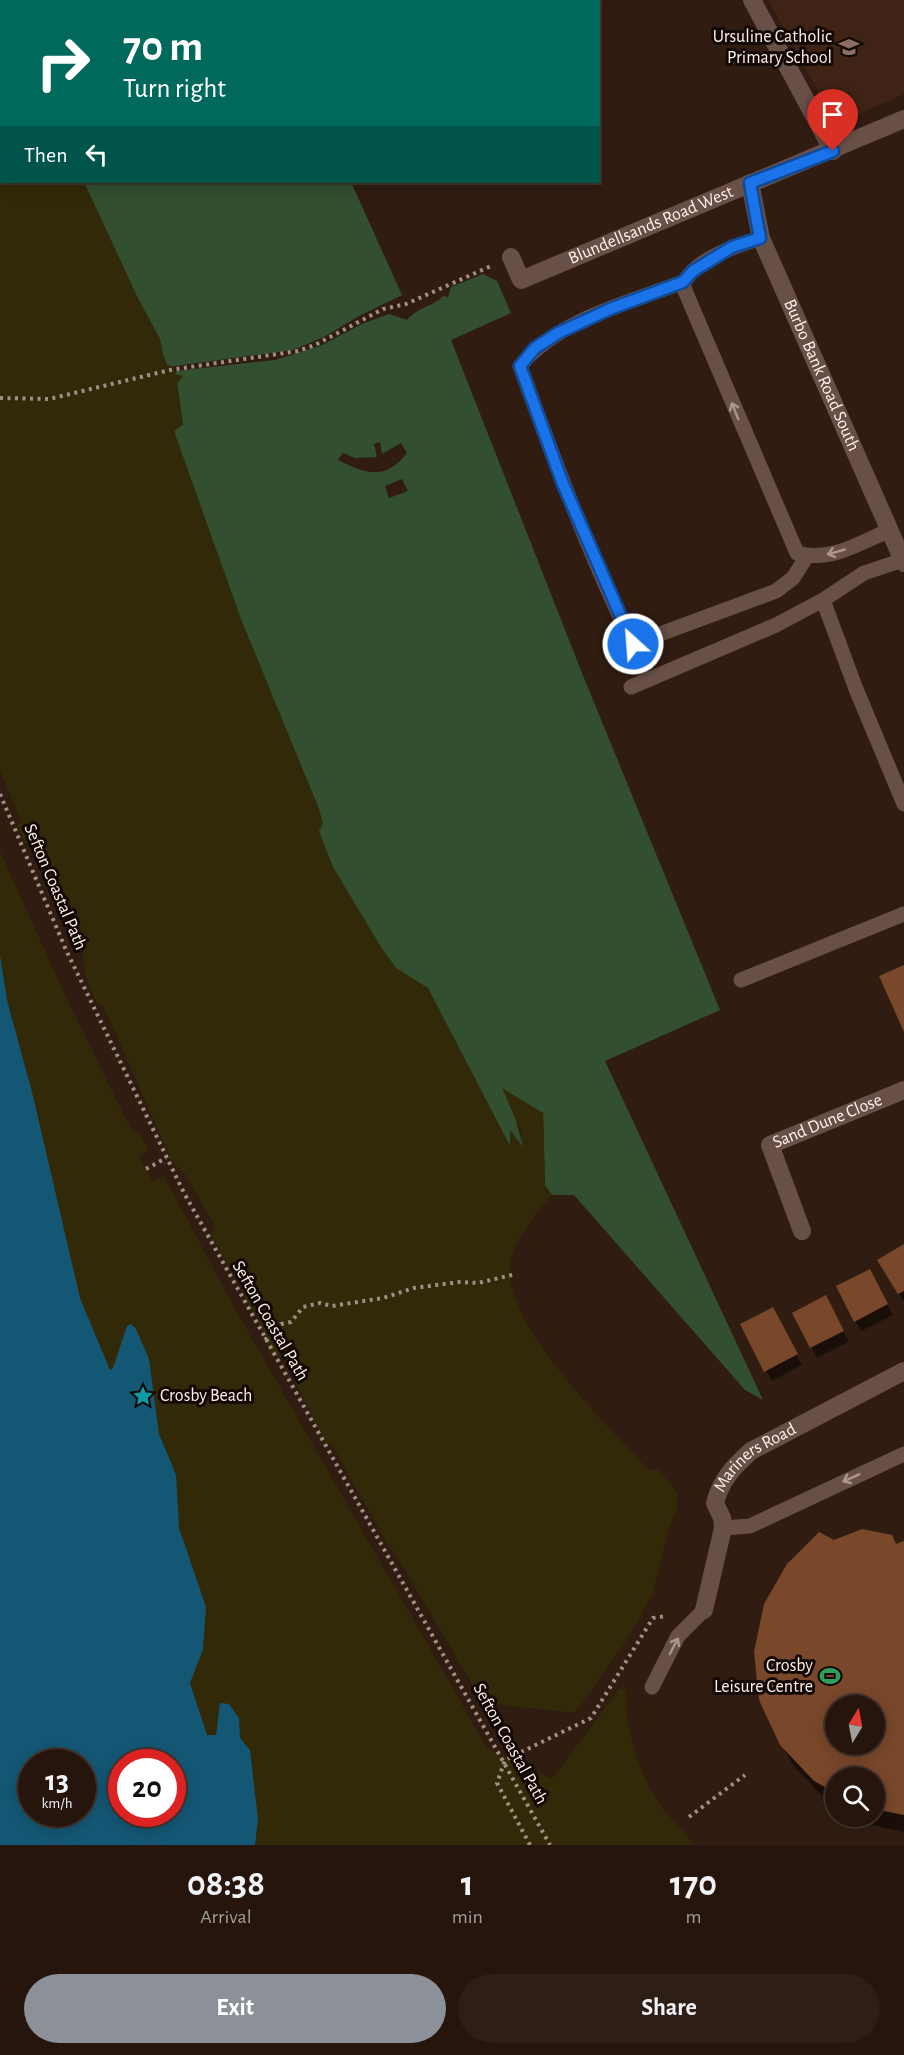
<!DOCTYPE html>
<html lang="en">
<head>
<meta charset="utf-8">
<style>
  :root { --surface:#25150d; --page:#2d1e16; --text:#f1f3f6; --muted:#a39f9d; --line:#42342e; --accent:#8c9099 }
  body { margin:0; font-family:"Alegreya Sans",sans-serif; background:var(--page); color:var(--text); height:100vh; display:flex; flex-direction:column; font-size:22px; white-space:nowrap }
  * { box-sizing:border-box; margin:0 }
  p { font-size:20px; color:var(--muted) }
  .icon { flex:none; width:33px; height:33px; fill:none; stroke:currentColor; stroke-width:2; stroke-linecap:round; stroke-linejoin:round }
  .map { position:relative; height:1845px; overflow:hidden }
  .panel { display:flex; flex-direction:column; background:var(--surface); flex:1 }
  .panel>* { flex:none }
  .hud { position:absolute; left:0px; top:0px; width:600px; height:183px; box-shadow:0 3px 15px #0003,0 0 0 2px var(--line); background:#00695c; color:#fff; overflow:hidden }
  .needle { width:39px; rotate:10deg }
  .buttons { position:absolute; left:825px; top:1695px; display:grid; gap:12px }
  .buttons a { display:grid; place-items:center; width:60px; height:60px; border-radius:50%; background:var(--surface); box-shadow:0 3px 15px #0003,0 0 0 2px var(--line); font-size:30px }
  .speed { position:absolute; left:18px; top:1749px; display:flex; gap:12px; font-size:30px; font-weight:700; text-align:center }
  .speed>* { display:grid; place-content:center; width:78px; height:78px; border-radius:50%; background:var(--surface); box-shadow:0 3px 15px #0003,0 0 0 2px var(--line); line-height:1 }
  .speed small { font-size:15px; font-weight:400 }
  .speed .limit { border:9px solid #d22; background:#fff; color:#111 }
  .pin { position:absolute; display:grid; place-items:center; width:51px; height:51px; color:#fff; margin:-62px -26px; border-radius:50% 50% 50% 0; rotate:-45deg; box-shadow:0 0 6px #0007 }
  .pin .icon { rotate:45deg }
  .me { position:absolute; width:66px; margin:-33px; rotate:334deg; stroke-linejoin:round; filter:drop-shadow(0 0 4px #0008) }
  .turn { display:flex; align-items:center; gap:21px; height:126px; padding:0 24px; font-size:27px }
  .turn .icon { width:78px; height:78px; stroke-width:2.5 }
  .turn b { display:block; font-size:42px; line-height:51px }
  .then { display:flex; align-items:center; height:57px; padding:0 24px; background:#0003; gap:12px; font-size:22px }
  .eta { display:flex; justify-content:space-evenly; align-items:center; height:102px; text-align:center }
  .eta b { font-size:36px; font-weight:700; line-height:42px }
  .action { display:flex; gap:12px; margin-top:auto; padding:12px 24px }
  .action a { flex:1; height:69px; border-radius:36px; background:var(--accent); color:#fff; font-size:24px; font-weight:700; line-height:69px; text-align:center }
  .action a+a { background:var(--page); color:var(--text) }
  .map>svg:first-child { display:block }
</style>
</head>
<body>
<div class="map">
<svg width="904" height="1845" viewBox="0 0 904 1845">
  <rect width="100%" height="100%" fill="#311c11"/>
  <!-- built -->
  <path fill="#3f2415" d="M768,0H904V94L836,124Z"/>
  <!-- green -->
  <path fill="#324f30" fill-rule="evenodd" d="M0,0H270L2,2V182H351L402,295L359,316L324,337L293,350L168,367L160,349V338L0,212Z
    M483,274L497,281L511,313L451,340L582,673L720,1010L605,1061L763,1400L745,1390L574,1195H552L545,1186L543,1112L516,1122L524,1148L510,1132L519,1164L0,401L183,425L177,382L180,379L175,374L176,371L275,360L322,345L362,324L389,314L407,320C419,306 435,306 443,296L448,297L451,287ZM380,442L382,454L401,443L407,453C385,481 366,474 338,460L343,453L355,458L377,457L374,444ZM402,479L408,491L389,498L385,486Z"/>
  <!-- sand -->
  <path fill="#312907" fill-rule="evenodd" d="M0,0L21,1L2,2V182H84L137,296L160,339L165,364L174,367L175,374L183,376L177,383L183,425L174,431L241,619L319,809L323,823L319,831L333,867L381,947L396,968L428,988L510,1146V1130L523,1147L521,1132L502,1088L543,1113L545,1186L552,1195C537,1212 515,1239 511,1261C499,1322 610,1427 649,1470L658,1469L677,1492L678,1508L670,1525L652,1596L627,1640L575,1713L483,1703L395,1553L389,1547L331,1443L326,1444L282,1355L271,1357L256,1314L246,1302L244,1291L210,1235L215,1227L186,1175L172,1162L117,1036L103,1006L96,1002L84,972L81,932L74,930L73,906L59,902L52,892L31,846L23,841L17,827L21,821L0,771Z
    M0,851L66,997L131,1129L141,1136L149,1150L138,1157L153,1182L164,1176L234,1307L487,1748L552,1779L619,1689L627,1690C622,1717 639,1770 653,1794C663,1812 682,1829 695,1845H0ZM32,1762H82V1814H32ZM122,1762H172V1814H122Z"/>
  <!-- water -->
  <path fill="#145775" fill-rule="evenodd" d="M0,955L7,1000L33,1096L80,1298L110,1370L113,1368L127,1326L131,1324L136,1329L149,1359L159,1434L176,1475L179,1528L206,1607L203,1649L190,1683L207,1735H216L220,1703L229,1704L239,1718L240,1738L250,1750L258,1819L255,1845H0ZM32,1762H82V1814H32ZM122,1762H172V1814H122Z"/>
  <!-- shadow -->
  <path fill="#0007" fill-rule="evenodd" d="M904,1245V1302L885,1271Z
    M875,1281L893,1315L861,1331L855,1321Z
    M831,1307L849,1342L817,1358L794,1314Z
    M778,1319L802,1365L772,1381L766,1371Z
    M834,1542L896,1546L904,1542V1832L867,1824L854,1816H874V1778H836V1806L827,1801L793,1765L781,1744ZM836,1706H874V1744H836Z"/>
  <!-- building -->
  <path fill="#79472a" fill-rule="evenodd" d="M904,965V1032L879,976Z
    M904,1244V1291L898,1294L877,1260Z
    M870,1269L888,1304L854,1322L836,1286Z
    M826,1295L844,1331L810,1348L792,1313Z
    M773,1307L798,1354L764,1372L740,1324Z
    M862,1529L892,1535L896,1544L904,1541V1815L874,1809V1778H836V1793L814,1781L780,1745L759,1700L754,1652L764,1604L787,1564L819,1532L834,1540ZM836,1706H874V1744H836Z"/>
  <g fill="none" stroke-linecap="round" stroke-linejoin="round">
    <!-- path -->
    <path stroke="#a18f86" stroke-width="4" stroke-dasharray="3 4.5" stroke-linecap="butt" d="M0,398L49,399L170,370L298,351L315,345L383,309L406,304L491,266
      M0,794L66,950L184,1193L550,1845
      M146,1169L166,1158
      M265,1340L281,1324L291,1322L303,1307L320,1303L332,1306L383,1298L414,1288L460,1282L478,1283L516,1274
      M689,1817L745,1775
      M530,1845L497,1783L505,1760L591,1718L653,1618L667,1616"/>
    <!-- lane -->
    <path stroke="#684f47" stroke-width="15" d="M761,238C738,245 691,260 683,286L797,553C829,563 862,542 890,530
      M683,282C628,303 559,319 520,366C554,460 589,554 633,644L776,591L793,578L807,556
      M903,560L864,573L823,600L856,689L904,804
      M631,687L776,625L823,600
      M741,980L904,914
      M723,1528L750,1526L904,1454
      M652,1687L678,1636L704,1610"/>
    <!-- street -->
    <g stroke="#684f47" stroke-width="18">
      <path d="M752,0L833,151"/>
      <path id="s1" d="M750,183L761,238L904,563"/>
      <path id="s2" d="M511,257L521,280L904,119"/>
      <path id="s3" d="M802,1231L770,1145L904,1090"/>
      <path id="s4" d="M704,1610L723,1528L722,1518L715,1503C721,1480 733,1467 751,1451L904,1371"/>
    </g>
  </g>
  <!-- one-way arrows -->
  <defs><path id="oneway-shaft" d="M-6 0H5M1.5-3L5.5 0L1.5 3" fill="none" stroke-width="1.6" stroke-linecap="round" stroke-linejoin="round" transform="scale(1.5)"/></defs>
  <g stroke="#ac978f">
    <use href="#oneway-shaft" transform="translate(735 411) rotate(-112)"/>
    <use href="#oneway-shaft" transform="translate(836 552) rotate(164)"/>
    <use href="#oneway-shaft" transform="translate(851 1478) rotate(156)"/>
    <use href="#oneway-shaft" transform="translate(674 1646) rotate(-62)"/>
  </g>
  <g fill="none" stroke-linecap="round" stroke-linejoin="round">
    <!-- route casing -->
    <g stroke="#114b97" stroke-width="15">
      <path id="route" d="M633,644L563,484L520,366L535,348L558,333L610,309L683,282L693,271L732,247L760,238L750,183L833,151"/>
    </g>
    <!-- route -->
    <use href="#route" stroke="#1a73e8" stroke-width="10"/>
  </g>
  <!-- icons -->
  <defs>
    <g id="school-bare" transform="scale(1.62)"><path d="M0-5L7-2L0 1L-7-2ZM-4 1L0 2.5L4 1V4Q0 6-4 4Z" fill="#8d6e63" stroke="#120905" stroke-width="2.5" paint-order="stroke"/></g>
    <g id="sight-bare" transform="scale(1.62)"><path d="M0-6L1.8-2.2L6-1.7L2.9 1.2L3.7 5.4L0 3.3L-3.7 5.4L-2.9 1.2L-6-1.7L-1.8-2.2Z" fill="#0f9aa8" stroke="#120905" stroke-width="2.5" paint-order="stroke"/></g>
    <g id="stadium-bare" transform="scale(1.62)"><path d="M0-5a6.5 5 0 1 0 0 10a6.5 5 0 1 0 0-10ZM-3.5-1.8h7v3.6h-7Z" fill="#2e9e5b" stroke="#120905" stroke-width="2.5" paint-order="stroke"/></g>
  </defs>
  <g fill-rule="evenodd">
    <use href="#school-bare" x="849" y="47"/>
    <use href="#sight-bare" x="143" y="1396"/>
    <use href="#stadium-bare" x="830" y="1676"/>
  </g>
  <g text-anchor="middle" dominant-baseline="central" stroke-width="6" stroke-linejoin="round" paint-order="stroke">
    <!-- poi labels -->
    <g font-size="18" fill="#fff0e8" stroke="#120905" text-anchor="end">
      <text x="832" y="37">Ursuline Catholic<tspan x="832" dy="21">Primary School</tspan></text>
      <text x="160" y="1396" text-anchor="start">Crosby Beach</text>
      <text x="813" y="1666">Crosby<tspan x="813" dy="21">Leisure Centre</tspan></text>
    </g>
    <!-- street labels -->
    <g font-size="18" fill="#fff0e8" stroke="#120905">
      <text stroke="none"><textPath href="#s2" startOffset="166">Blundellsands Road West</textPath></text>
      <text stroke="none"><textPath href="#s1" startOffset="206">Burbo Bank Road South</textPath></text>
      <text transform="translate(55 887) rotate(67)">Sefton Coastal Path</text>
      <text stroke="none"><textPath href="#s3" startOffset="154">Sand Dune Close</textPath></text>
      <text transform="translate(270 1321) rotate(60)">Sefton Coastal Path</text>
      <text stroke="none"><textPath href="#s4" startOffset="174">Mariners Road</textPath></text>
      <text transform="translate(510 1744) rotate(61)">Sefton Coastal Path</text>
    </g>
  </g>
</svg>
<div class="buttons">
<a><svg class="needle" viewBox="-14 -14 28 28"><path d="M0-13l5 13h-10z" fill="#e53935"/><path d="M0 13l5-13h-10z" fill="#a39f9d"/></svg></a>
<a><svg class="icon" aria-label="search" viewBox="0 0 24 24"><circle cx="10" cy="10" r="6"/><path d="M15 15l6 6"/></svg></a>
</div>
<div class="speed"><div>13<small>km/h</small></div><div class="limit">20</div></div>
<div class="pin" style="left:833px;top:151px;background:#d93025"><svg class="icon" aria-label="arrive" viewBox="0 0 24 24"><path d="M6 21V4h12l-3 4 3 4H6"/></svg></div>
<svg class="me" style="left:633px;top:644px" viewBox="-20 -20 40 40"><circle r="17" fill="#1a73e8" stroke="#fff" stroke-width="3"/><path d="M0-11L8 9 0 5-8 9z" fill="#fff"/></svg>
<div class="hud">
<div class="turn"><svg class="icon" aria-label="right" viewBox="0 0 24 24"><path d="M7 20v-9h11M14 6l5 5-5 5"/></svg><div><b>70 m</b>Turn right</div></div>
<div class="then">Then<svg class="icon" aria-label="left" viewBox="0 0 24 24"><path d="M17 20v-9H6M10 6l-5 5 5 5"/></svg></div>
</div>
</div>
<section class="panel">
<div class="eta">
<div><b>08:38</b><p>Arrival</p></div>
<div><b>1</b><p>min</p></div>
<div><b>170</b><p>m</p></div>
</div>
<div class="action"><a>Exit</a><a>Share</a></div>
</section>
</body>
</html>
